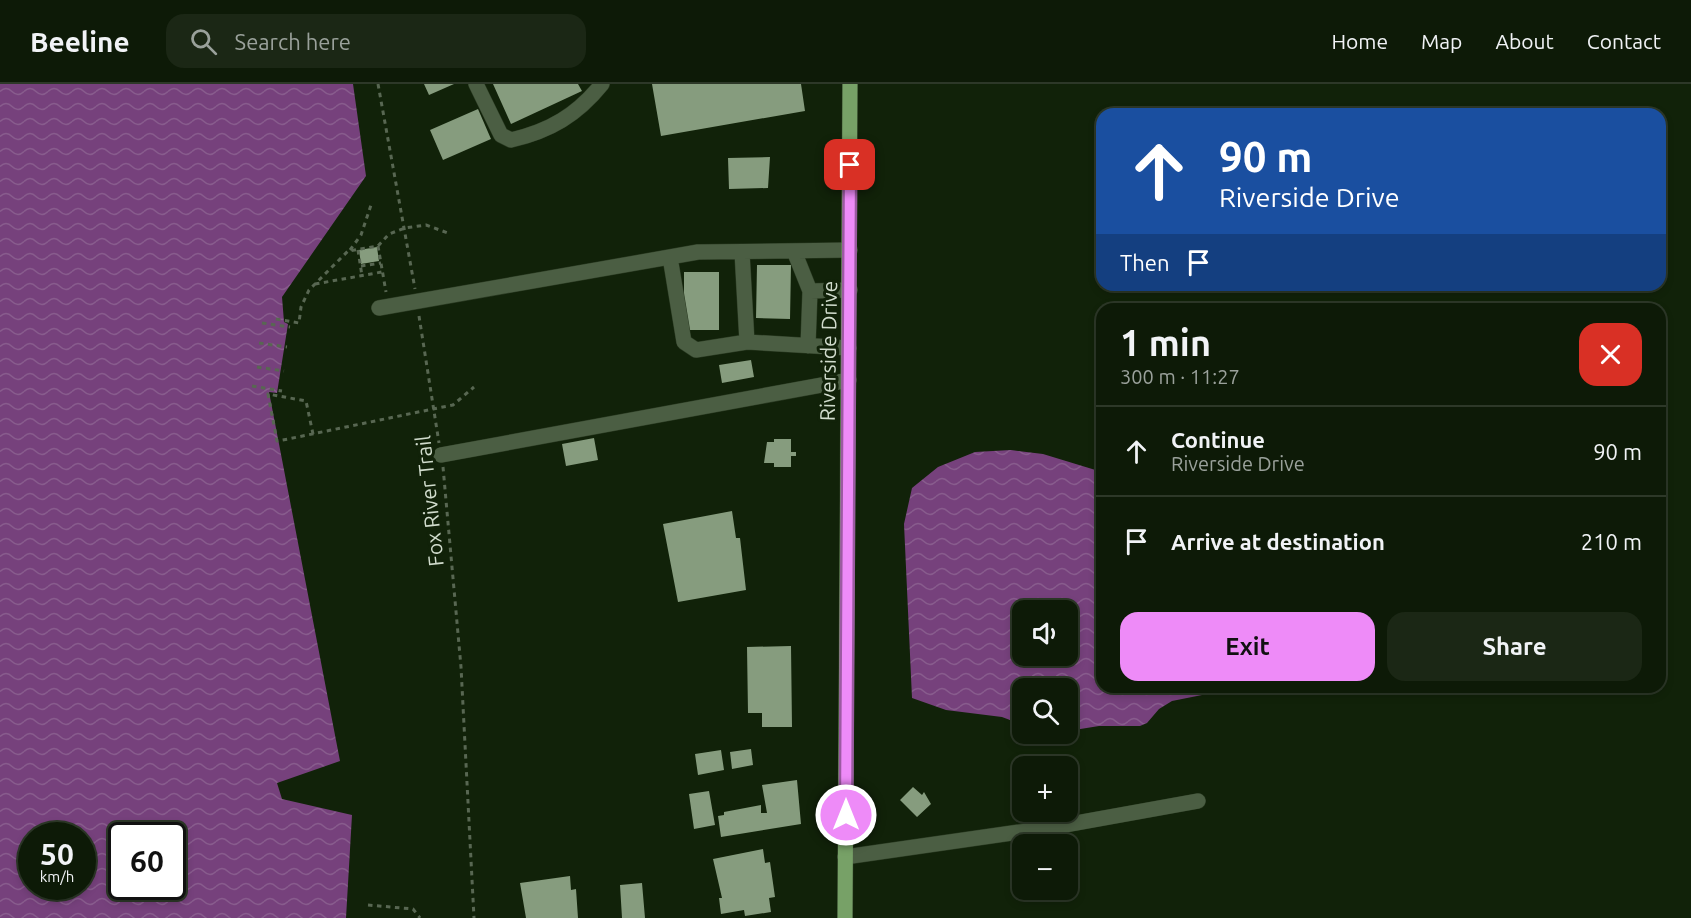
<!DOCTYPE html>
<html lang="en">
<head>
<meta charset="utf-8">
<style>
  :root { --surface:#0d1a07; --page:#1b2715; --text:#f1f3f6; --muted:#9aa19b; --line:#2d3828; --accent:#ee8bf8 }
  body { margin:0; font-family:Ubuntu,sans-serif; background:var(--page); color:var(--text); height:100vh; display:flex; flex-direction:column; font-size:22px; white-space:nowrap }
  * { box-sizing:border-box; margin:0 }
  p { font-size:20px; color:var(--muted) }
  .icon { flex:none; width:33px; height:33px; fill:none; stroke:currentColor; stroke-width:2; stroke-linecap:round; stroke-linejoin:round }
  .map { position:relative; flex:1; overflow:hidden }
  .details { position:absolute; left:1096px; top:219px; width:570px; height:390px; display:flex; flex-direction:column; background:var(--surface); border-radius:18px; box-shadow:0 3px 9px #0003,0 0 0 2px var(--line) }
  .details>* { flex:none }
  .banner { position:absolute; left:1096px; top:24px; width:570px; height:183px; border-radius:18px; box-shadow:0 3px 9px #0003,0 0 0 2px var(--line); background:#1a4fa0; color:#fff; overflow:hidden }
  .buttons { position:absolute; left:1012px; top:516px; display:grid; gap:12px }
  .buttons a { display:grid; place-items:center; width:66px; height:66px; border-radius:12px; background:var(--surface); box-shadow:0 3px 9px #0003,0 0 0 2px var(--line); font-size:30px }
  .speed { position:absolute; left:18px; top:738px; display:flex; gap:12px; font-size:30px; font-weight:700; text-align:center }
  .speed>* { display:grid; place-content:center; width:78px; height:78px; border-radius:50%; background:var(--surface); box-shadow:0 3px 9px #0003,0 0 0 2px var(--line); line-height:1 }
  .speed small { font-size:15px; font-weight:400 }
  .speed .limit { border:3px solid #111; border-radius:9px; background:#fff; color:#111 }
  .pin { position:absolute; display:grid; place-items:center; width:51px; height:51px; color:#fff; margin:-26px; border-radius:12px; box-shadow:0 3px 9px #0006 }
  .me { position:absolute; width:66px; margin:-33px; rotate:0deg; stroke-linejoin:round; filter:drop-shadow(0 0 4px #0008) }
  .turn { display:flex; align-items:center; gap:21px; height:126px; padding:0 24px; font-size:27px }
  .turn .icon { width:78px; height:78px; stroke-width:2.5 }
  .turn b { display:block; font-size:42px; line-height:51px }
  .then { display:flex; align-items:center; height:57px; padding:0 24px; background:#0003; gap:12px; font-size:22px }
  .round { display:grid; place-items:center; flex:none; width:63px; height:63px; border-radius:18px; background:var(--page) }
  .summary { display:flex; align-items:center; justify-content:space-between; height:102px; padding:0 24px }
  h1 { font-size:36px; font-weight:700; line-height:45px }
  .primary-button { display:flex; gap:12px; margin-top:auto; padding:12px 24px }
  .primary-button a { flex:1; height:69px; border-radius:18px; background:var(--accent); color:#111; font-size:24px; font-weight:700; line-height:69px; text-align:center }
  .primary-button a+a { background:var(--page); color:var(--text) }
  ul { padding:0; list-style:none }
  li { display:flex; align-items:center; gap:18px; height:90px; padding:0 24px; border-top:2px solid var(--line) }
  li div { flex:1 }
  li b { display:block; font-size:22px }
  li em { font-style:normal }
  header { display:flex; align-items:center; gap:36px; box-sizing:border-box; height:84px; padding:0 30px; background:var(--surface); border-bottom:2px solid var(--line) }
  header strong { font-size:28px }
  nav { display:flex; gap:33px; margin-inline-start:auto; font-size:21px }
  .search { width:420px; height:54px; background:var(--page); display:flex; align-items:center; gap:15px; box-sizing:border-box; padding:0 21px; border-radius:18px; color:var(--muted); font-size:22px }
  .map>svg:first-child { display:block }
</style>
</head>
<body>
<header>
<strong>Beeline</strong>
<div class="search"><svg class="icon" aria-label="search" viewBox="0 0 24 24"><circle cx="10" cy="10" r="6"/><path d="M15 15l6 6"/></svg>Search here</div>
<nav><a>Home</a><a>Map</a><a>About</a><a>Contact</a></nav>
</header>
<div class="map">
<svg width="1691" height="834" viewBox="0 0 1691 834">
  <defs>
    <pattern id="water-waves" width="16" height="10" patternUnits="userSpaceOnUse" patternTransform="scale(1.5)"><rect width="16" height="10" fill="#76417c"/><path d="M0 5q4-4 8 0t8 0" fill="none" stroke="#885c8d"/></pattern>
  </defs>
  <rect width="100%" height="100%" fill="#112209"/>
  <!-- water -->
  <path fill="url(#water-waves)" fill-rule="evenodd" d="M0,0H353L366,92L282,213L284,238L288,240L277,309L269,308L340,677L277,699L282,715L352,731L346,834H0ZM32,752H82V802H32ZM122,752H172V802H122Z
    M1011,366L1043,370L1102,388V603H1242L1172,617L1159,625L1147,639L1140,642H1099L1068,647V604H1023V641L1002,633L946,626L912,614L904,440L912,404L938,383L975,368ZM1023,526H1068V572H1023Z"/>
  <!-- building -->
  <path fill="#869c7e" d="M424,0H454L429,11Z
    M493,0H578L582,7L511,40Z
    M652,0H801L805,27L661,52Z
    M478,25L491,55L443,76L430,46Z
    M770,73L768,104L729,105L728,74Z
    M377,163L379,177L361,180L359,166Z
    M757,181H791L790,235L756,234Z
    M684,188H719V246H689L684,241Z
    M751,276L754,293L722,299L719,281Z
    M594,354L598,376L566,382L562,360Z
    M774,355H791V368H796V372H791V383H774V379H764L767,358H774Z
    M732,427L736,454H740L746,506L678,518L663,440Z
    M791,562L792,643H762V629H748L747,563Z
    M751,665L753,681L732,685L730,668Z
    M721,666L724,686L698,691L695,670Z
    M797,696L801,740L721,753L718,732L724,731V728L761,721V729H767L762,701Z
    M913,703L922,711L924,708L931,720L917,733L900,716Z
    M709,707L715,741L694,745L689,710Z
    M763,765L765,779L770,778L775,813L769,814L771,828L745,832L744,826L721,830L719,814H722L713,775Z
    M570,792L571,806L576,805L578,834H526L520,799Z
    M642,799L645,834H622L620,801Z"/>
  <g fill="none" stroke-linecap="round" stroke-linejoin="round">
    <!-- minor casing -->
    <g stroke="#2c3c24" stroke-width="16">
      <path id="minor" d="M476,0L501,51L511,56C550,47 577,31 602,0
        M794,167L810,207
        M742,168L747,258
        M670,173L684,258L696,266L747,258L849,264
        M379,224L698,168L850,166
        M808,262L810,207L850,206
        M441,371L849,296
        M845,773L1054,743L1198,717"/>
    </g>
    <!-- major casing -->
    <g stroke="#2c3c24" stroke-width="16">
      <path id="major" d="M845,834L850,0"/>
    </g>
    <!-- path -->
    <path stroke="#586752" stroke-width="3" stroke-dasharray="4.5 4.5" stroke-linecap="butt" d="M378,0L415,205
      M378,162L386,208
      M350,166L361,151L371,121
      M358,166L362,192
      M361,182L381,179
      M315,200L382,188
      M419,232L439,359
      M276,235L299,239L301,223L309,206L348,167L378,162L389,150L405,144L426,141L448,149
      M262,239L290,243
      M259,259L287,263
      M257,283L284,287
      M252,302L282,307
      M313,350L306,317L268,310L277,357L288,355L433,325L453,321L474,303
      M443,383L461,583L474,834
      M368,821L413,825L420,834"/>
    <!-- minor -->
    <use href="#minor" stroke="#4b5e43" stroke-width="15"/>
    <!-- major -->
    <use href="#major" stroke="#77a167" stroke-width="15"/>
  </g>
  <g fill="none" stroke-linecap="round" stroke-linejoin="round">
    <!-- route casing -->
    <g stroke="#9b5aa1" stroke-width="15">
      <path id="route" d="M846,731L850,81"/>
    </g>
    <!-- route -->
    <use href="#route" stroke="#ee8bf8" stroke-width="10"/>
  </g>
  <g text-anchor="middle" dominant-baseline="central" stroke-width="6" stroke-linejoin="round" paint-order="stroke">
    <!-- street labels -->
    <g font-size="21" fill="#d1dccd" stroke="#112209">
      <text transform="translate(828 267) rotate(-89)">Riverside Drive</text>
      <text transform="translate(429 417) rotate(-96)">Fox River Trail</text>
    </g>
  </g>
</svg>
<div class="buttons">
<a><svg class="icon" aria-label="sound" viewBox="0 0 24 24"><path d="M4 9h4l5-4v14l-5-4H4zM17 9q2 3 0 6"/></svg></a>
<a><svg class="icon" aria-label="search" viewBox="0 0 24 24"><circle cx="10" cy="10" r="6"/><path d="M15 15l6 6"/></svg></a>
<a>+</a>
<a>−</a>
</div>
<div class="speed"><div>50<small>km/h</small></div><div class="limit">60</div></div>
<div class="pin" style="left:850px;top:81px;background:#d93025"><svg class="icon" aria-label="arrive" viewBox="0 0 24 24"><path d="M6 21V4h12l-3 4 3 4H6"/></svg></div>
<svg class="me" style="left:846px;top:731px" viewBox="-20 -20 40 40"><circle r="17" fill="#ee8bf8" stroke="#fff" stroke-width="3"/><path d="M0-11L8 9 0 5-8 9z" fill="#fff"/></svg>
<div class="banner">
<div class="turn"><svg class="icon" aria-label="ahead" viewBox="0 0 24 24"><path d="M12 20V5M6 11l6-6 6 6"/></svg><div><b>90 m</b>Riverside Drive</div></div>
<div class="then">Then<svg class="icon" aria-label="arrive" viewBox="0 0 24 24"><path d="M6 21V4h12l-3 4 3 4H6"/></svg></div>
</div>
<section class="details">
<div class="summary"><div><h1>1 min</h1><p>300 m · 11:27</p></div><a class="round" style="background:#d93025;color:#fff"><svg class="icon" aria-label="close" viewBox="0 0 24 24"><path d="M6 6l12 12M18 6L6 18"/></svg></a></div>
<ul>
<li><svg class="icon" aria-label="ahead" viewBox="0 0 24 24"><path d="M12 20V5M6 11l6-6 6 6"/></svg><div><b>Continue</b><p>Riverside Drive</p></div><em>90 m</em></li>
<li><svg class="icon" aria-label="arrive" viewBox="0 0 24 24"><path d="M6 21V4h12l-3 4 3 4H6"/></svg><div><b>Arrive at destination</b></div><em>210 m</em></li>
</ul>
<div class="primary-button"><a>Exit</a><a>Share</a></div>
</section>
</div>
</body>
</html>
